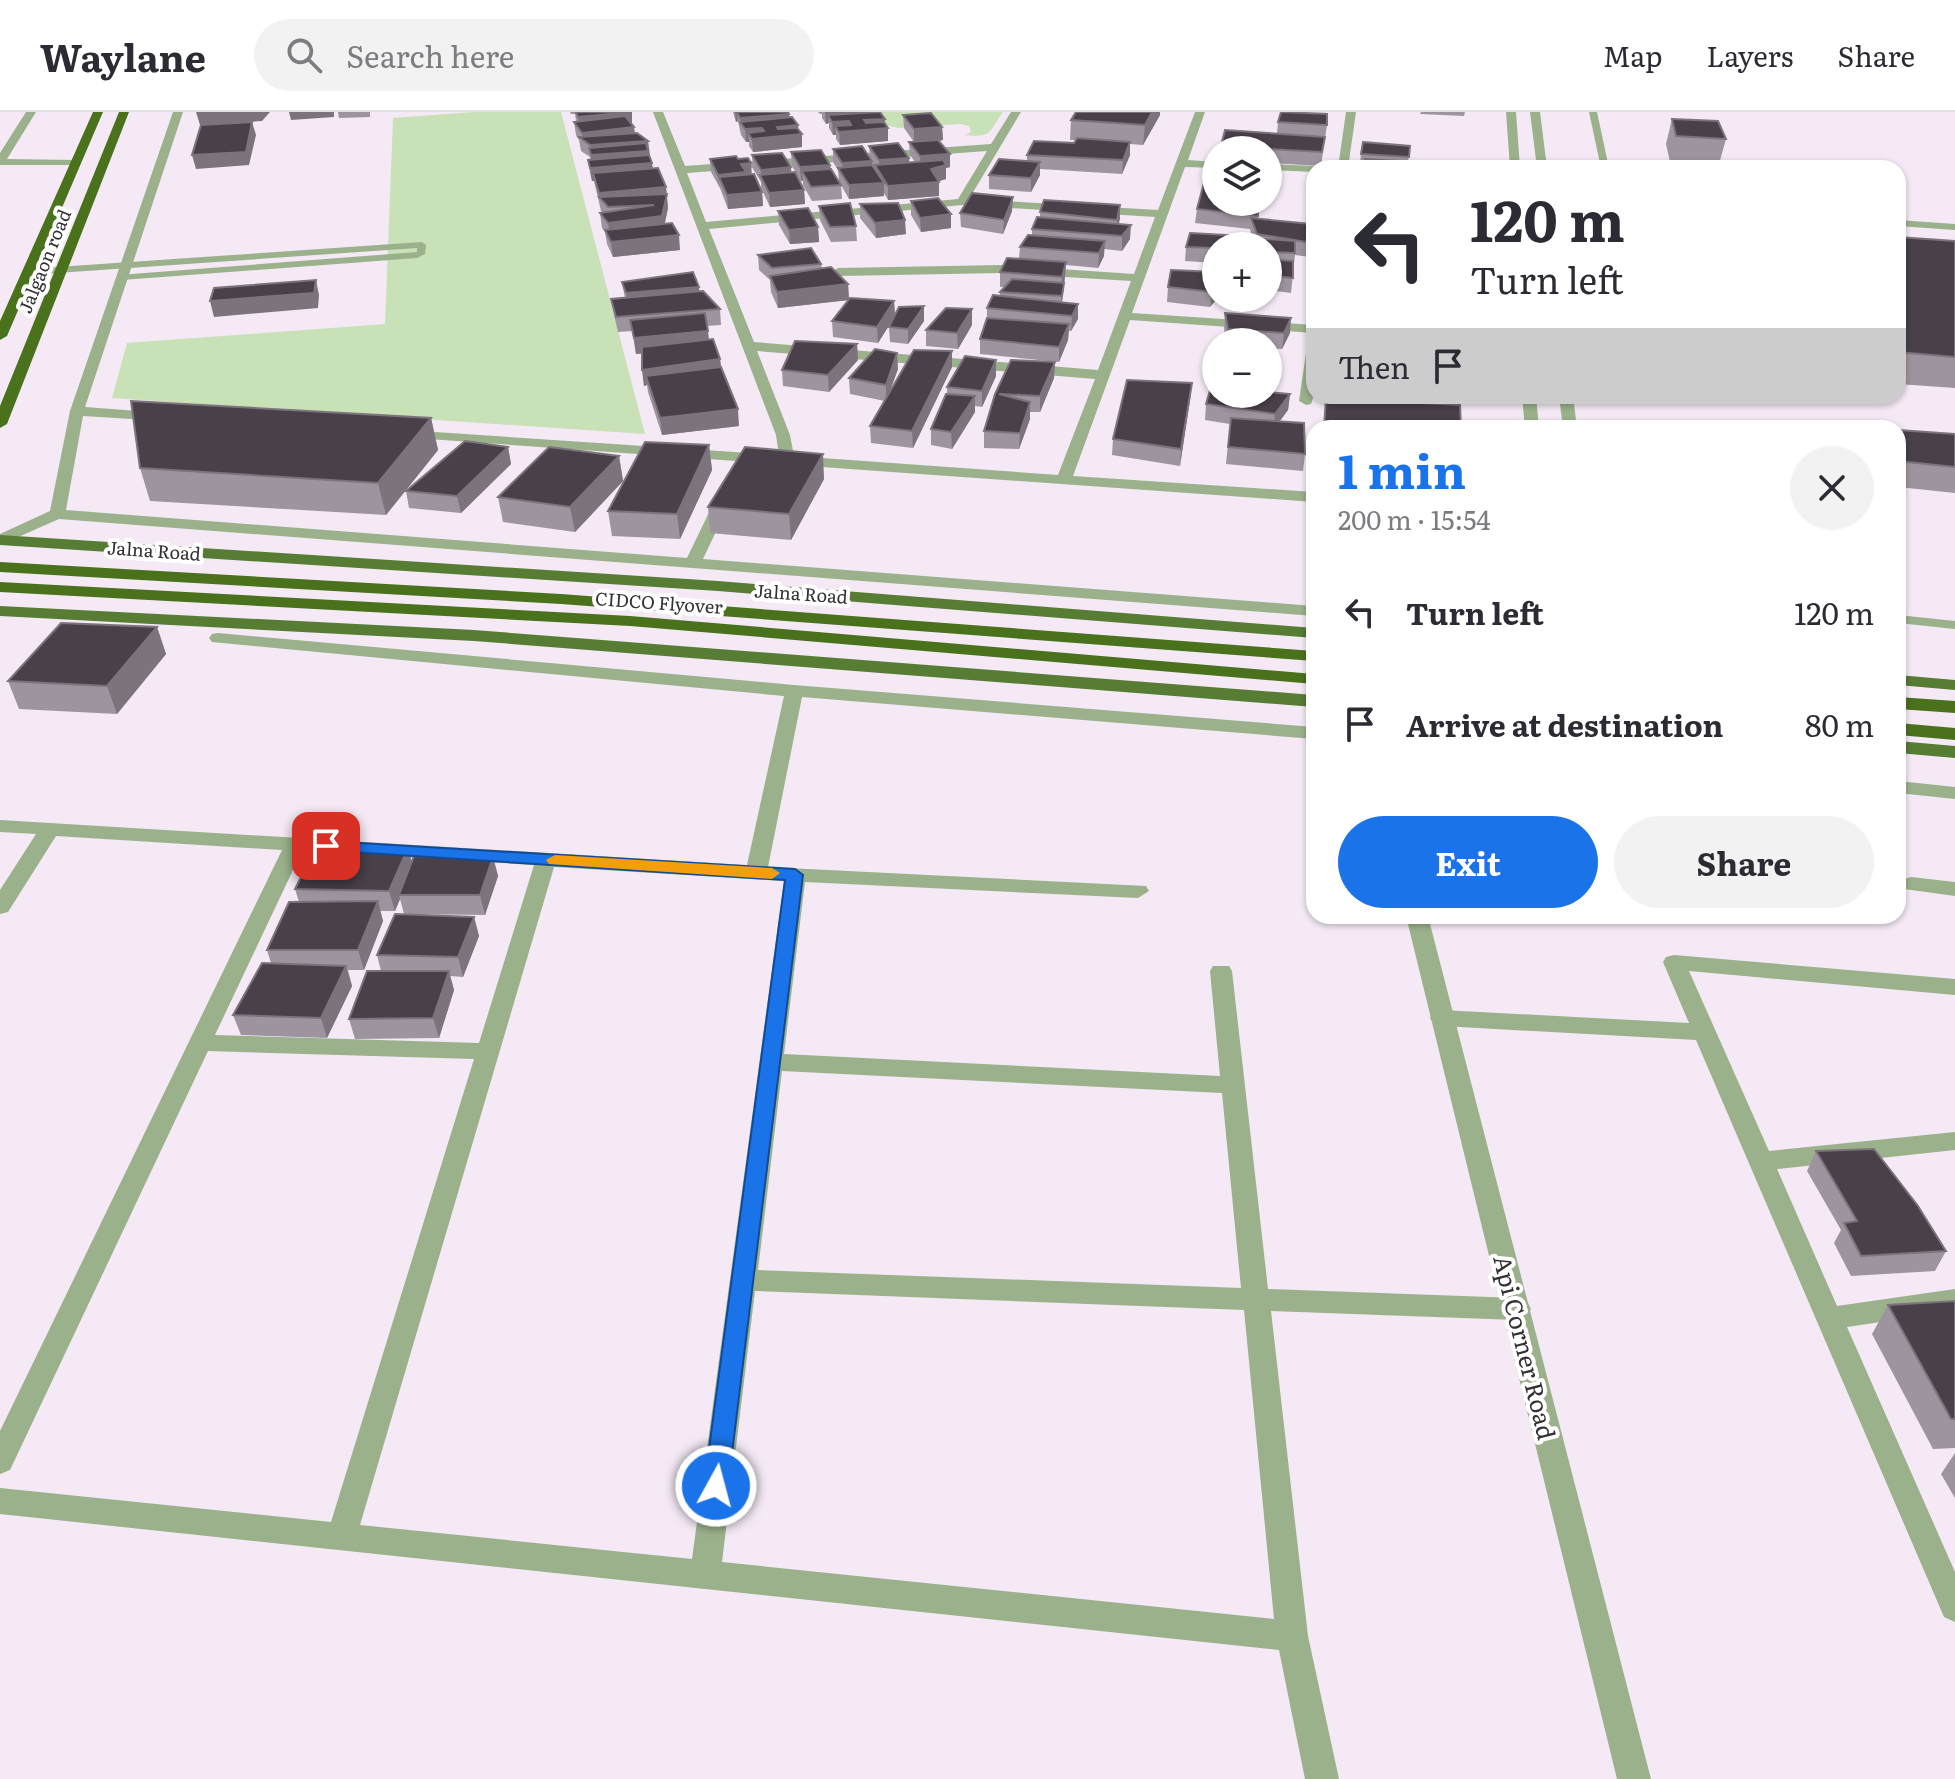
<!DOCTYPE html>
<html lang="en">
<head>
<meta charset="utf-8">
<style>
  :root { --surface:#fff; --page:#f2f2f3; --text:#2b2b33; --muted:#7c7c81; --line:#e1e1e2; --accent:#1a73e8 }
  body { margin:0; font-family:Literata,serif; background:var(--page); color:var(--text); height:100vh; display:flex; flex-direction:column; font-size:30px; white-space:nowrap }
  * { box-sizing:border-box; margin:0 }
  p { font-size:26px; color:var(--muted) }
  .icon { flex:none; width:44px; height:44px; fill:none; stroke:currentColor; stroke-width:2; stroke-linecap:round; stroke-linejoin:round }
  .map { position:relative; flex:1; overflow:hidden }
  .panel { position:absolute; left:1306px; top:308px; width:600px; height:504px; display:flex; flex-direction:column; background:var(--surface); border-radius:24px; box-shadow:0 2px 6px #0004 }
  .panel>* { flex:none }
  .banner { position:absolute; left:1306px; top:48px; width:600px; height:244px; border-radius:24px; box-shadow:0 2px 6px #0004; background:#fff; color:var(--text); overflow:hidden }
  .tools { position:absolute; left:1202px; top:24px; display:grid; gap:16px }
  .tools a { display:grid; place-items:center; width:80px; height:80px; border-radius:50%; background:var(--surface); box-shadow:0 2px 6px #0004; font-size:40px }
  .pin { position:absolute; display:grid; place-items:center; width:68px; height:68px; color:#fff; margin:-34px; border-radius:16px; box-shadow:0 4px 12px #0006 }
  .me { position:absolute; width:88px; margin:-44px; rotate:7deg; stroke-linejoin:round; filter:drop-shadow(0 0 6px #0008) }
  .turn { display:flex; align-items:center; gap:28px; height:168px; padding:0 32px; font-size:36px }
  .turn .icon { width:104px; height:104px; stroke-width:2.5 }
  .turn b { display:block; font-size:56px; line-height:68px }
  .then { display:flex; align-items:center; height:76px; padding:0 32px; background:#0003; gap:16px; font-size:30px }
  .round { display:grid; place-items:center; flex:none; width:84px; height:84px; border-radius:42px; background:var(--page) }
  .summary { display:flex; align-items:center; justify-content:space-between; height:136px; padding:0 32px }
  h1 { font-size:48px; font-weight:700; line-height:60px; color:var(--accent) }
  .primary-button { display:flex; gap:16px; margin-top:auto; padding:16px 32px }
  .primary-button a { flex:1; height:92px; border-radius:48px; background:var(--accent); color:#fff; font-size:32px; font-weight:700; line-height:92px; text-align:center }
  .primary-button a+a { background:var(--page); color:var(--text) }
  ul { padding:0; list-style:none }
  li { display:flex; align-items:center; gap:24px; height:112px; padding:0 32px }
  li div { flex:1 }
  li b { display:block; font-size:30px }
  li em { font-style:normal }
  header { display:flex; align-items:center; gap:48px; box-sizing:border-box; height:112px; padding:0 40px; background:var(--surface); border-bottom:2px solid var(--line) }
  header strong { font-size:38px }
  nav { display:flex; gap:44px; margin-inline-start:auto; font-size:28px }
  .search { width:560px; height:72px; background:var(--page); display:flex; align-items:center; gap:20px; box-sizing:border-box; padding:0 28px; border-radius:44px; color:var(--muted); font-size:30px }
  .map>svg:first-child { display:block }
</style>
</head>
<body>
<header>
<strong>Waylane</strong>
<div class="search"><svg class="icon" aria-label="search" viewBox="0 0 24 24"><circle cx="10" cy="10" r="6"/><path d="M15 15l6 6"/></svg>Search here</div>
<nav><a>Map</a><a>Layers</a><a>Share</a></nav>
</header>
<div class="map">
<svg width="1955" height="1667" viewBox="0 0 1955 1667">
  <rect width="100%" height="100%" fill="#f4e9f5"/>
  <!-- green -->
  <path fill="#c8e1b6" d="M474,0H561L645,322L112,286L127,231L385,212L393,6Z
    M877,0H1003C989,19 993,26 965,23L971,20L969,14L961,12L899,16L885,13Z"/>
  <g fill="none" stroke-linecap="round" stroke-linejoin="round">
    <!-- service -->
    <path fill="#9bb18b" fill-rule="evenodd" d="M1589,0H1597L1609,56H1601Z
      M1898,108L1955,112V118L1898,114Z
      M422,130L426,133L425,142L417,146L122,168L117,165L119,163L417,140V136L28,163L23,160L28,157Z
      M1898,503L1955,509V517L1898,511Z"/>
    <!-- minor -->
    <path fill="#9bb18b" fill-rule="evenodd" d="M26,0H36L7,47L75,48L79,49V53H0V41Z
      M173,0H183L85,295L164,301L171,305L164,309L83,304L66,398L687,446L714,390L722,385L730,390L703,447L1314,494V504L59,407L0,433V422L50,399L70,299Z
      M653,0H663L685,54L991,32L1011,0H1021L969,87L1158,98L1195,0H1205L1188,48L1216,50V56L1185,55L1132,201L1314,213V221L1130,208L1073,364L1314,380V390L400,325L398,322L405,318L779,343L776,323ZM987,39L958,87L706,110L687,61ZM962,93L1155,105L1134,162L1001,153L838,156L832,160L838,164L1001,161L1131,169L1098,258L754,230L709,117ZM757,239L1095,267L1058,363L794,344L790,323Z
      M1346,0H1356L1348,56H1338Z
      M1268,52L1314,54L1319,56H1314V60L1268,58Z
      M1314,230V283L1311,292L1306,293L1299,289L1307,234Z
      M218,521L794,573L1314,615V627L802,585L768,755L1146,774L1149,779L1138,786L805,770L784,942L1220,964L1210,859L1213,854H1229L1232,859L1268,1177L1517,1186L1527,1189L1531,1197L1527,1205L1517,1208L1271,1199L1308,1524L1339,1667H1305L1279,1538L0,1402V1376L331,1410L474,947L208,939L10,1358L0,1362V1319L282,738L56,724L8,800L0,802V778L36,722L0,720V708L747,753L784,584L212,530L209,526L212,522ZM302,739L534,753L479,931L215,923ZM554,755L784,769L692,1447L360,1413ZM782,959L1222,981L1241,1176L758,1158ZM755,1179L1244,1198L1274,1507L722,1450Z
      M1898,669L1955,675V687L1898,681Z
      M1911,765L1955,770V784L1904,777L1900,772L1904,767Z
      M1674,843L1955,867V883L1689,859L1769,1039L1955,1020V1038L1777,1057L1837,1194L1955,1177V1199L1847,1215L1955,1460V1510L1944,1505L1696,928L1442,914L1434,912L1430,906L1434,900L1442,898L1689,911L1663,850L1666,845Z"/>
    <!-- tertiary -->
    <path fill="#9bb18b" fill-rule="evenodd" d="M1506,0H1516L1520,56H1510Z
      M1530,0H1540L1547,56H1537Z
      M1522,284H1536L1539,316H1525Z
      M1559,284H1573L1577,316H1563Z
      M1406,804H1428L1651,1667H1617Z"/>
    <!-- primary -->
    <path fill="#577c34" fill-rule="evenodd" d="M0,423L718,469L1314,516V526L718,479L0,433Z
      M0,494L474,518L1314,583V595L474,529L0,504Z
      M1898,563L1955,568V578L1898,573Z
      M1898,629L1955,634V646L1898,641Z"/>
    <!-- trunk -->
    <path fill="#4a721c" fill-rule="evenodd" d="M93,0H103L7,224L0,228V209Z
      M119,0H129L7,312L0,316V294Z
      M0,450L561,482L1314,539V549L561,492L0,460Z
      M0,470L630,504L1314,562V572L630,514L0,480Z
      M1898,585L1955,589V601L1898,597Z
      M1898,611L1955,616V628L1898,623Z"/>
  </g>
  <!-- wall -->
  <path fill="#9e949f" d="M338,0H370V5L339,6Z
    M570,0H632V13L635,21L648,29L650,42L649,43L653,57L666,75L668,96L665,111L680,138L613,145L607,132L605,120L602,116L600,101H603L601,99L594,69H592L590,61L588,48H590V45L581,39L579,28L576,23L574,10L576,9L575,2H571Z
    M733,0H788L789,6L798,13V17L802,22V35L753,40L749,34V30H746L741,23L738,9L736,10Z
    M818,0H880L885,11L888,29L840,33L836,27V23H833L829,16V11L826,12L822,6V2H820Z
    M1076,0H1160V3L1143,33L1130,32V43L1122,62L1040,57V63L1031,80L989,77V63L1027,49V43L1074,31L1076,28H1070L1071,8Z
    M1421,0H1465L1464,4L1420,2Z
    M903,3L942,15L943,28L939,29L950,42V55L946,56V67L939,69V84L888,88L884,81V84L849,87L841,73L842,87L812,89L803,73V69H801L792,54L791,40L830,53L831,57L839,70L838,58L833,50V37L870,45L869,34L909,51L915,50L910,43L909,30H914L904,16Z
    M1672,7L1726,27L1719,52L1670,50L1666,32Z
    M1278,10L1327,13L1321,54L1268,51V38H1220L1221,34L1277,21Z
    M1363,30L1410,34L1408,50L1415,56H1359Z
    M752,43L791,55V60L804,78L805,92L770,95L761,76V70L753,57Z
    M710,47L752,62L762,80L763,94L728,97L720,76L711,60Z
    M911,89L951,116L921,120L911,103Z
    M860,92L906,122L876,126L860,106Z
    M1120,93L1118,112L1130,127L1122,139L1104,137V144L1098,156L1066,153L1062,190L1078,192V207L1071,219H1069L1068,228L1059,250L980,242V227L987,206V196L1000,184V180L1004,175H1000V160L1019,147L1020,135L1032,123V117L1040,105V100Z
    M819,94L856,114L857,129L831,130L820,108Z
    M1197,97L1258,104V107L1312,131L1310,145L1295,143L1291,181L1268,178V134L1252,126L1250,117L1195,111Z
    M778,99L818,115L819,130L790,132L779,113Z
    M1012,99L1003,122L961,115L960,101Z
    M1898,125L1955,129V276L1898,272Z
    M1216,134V151L1185,149L1186,135Z
    M758,143L821,152L822,157L848,172L849,187L894,189L895,204L924,209L908,232L890,230L889,215L895,204L878,231L833,225L832,209L848,188L778,196L771,180L770,168L759,158Z
    M1216,160L1210,195L1167,190L1168,175Z
    M622,170L699,175V180L720,197L721,213L707,214L709,227L720,247L721,255L739,314L662,323L648,280L647,273L644,274L642,241L636,242L632,219L618,220L614,203L611,187L625,186Z
    M1225,201L1290,221L1282,237L1268,236V230H1226L1224,216Z
    M972,213L958,237L926,234V218Z
    M857,232L858,248L829,280L783,274L782,258Z
    M952,239V255L913,336L871,331L870,314L885,289L850,282L849,266L898,257L889,282Z
    M1055,250L1054,266L1040,300H1030V307L1019,337L984,336V319L995,282Z
    M996,264L982,295L975,294V300L952,337L931,333V317L947,282V275Z
    M1192,271L1180,354L1112,343L1113,327Z
    M1290,282L1288,298L1280,309L1305,342L1303,359L1226,352L1230,312L1205,308L1206,292Z
    M431,306L438,338L386,403L150,389L140,356Z
    M1898,318L1955,322V381L1898,375Z
    M709,333L712,358L680,427L612,424L608,399Z
    M508,335L511,352L461,401L409,396L406,379Z
    M619,344L623,369L575,420L503,410L498,385Z
    M824,367L791,428L710,421L708,395Z
    M157,515L166,542L117,602L19,597L8,569Z
    M408,736L412,750L493,745L498,764L485,803L404,802L400,787L395,799H380L383,809L364,858H348L352,874L327,926L241,923L233,903L271,851L267,838L299,790L295,777L326,756L346,746Z
    M474,805L479,824L463,865L450,864L454,878L439,926L355,927L349,907L381,859L377,843Z
    M1816,1039L1946,1139L1935,1159L1851,1164L1834,1131L1841,1118L1807,1059Z
    M1955,1189V1336L1933,1337L1872,1222L1888,1193Z
    M1955,1341V1386L1941,1362Z"/>
  <!-- shaded-wall -->
  <path fill="#7c737d" fill-rule="evenodd" d="M196,0H270L262,9L200,13Z
    M289,0H334V5L291,8Z
    M632,0V13L580,18L578,5Z
    M735,0H752L789,2L790,13H798L799,22H802V35L753,40L752,27L748,21L749,30H746L745,17L741,11L740,6L737,0L738,9L736,10ZM762,16L777,24L763,26Z
    M825,0H873L885,7V17L888,16V29L840,33L839,20L835,14L836,23H833L832,10L828,3L829,11L826,12ZM849,10L864,18L850,19Z
    M1152,0H1160V3L1143,33L1145,13Z
    M252,10L256,23L249,53L196,57L192,43Z
    M634,15L636,28L648,29L650,51H652L654,64L593,61L594,69H592L590,56H592L590,33L583,28L582,21Z
    M942,15L943,28L914,31V17Z
    M1130,30V43L1122,62L1123,48Z
    M950,42V55L946,56V67L933,71L939,70V84L888,88V74L921,58L920,44Z
    M909,46L910,59L880,62L879,48Z
    M872,49V62L843,65L842,51Z
    M1040,50V63L1031,80V66Z
    M751,51L752,65H719V76L718,63L741,52Z
    M830,53L831,66L802,59L803,69H801L800,55Z
    M791,55L792,69L761,65V58Z
    M884,71V84L849,87V73Z
    M666,75L668,96L663,119L610,126L608,111L665,89L599,85V81Z
    M804,78L805,92L770,95L769,81Z
    M762,80L763,94L728,97L727,83Z
    M1013,85L1012,99L1003,122L1004,108Z
    M1120,93V107L1116,122L1117,108Z
    M951,102V116L921,120L920,106Z
    M905,108L906,122L876,126L875,111Z
    M1131,113L1130,127L1122,139V124Z
    M818,115L819,130L790,132L789,118Z
    M679,123L680,138L613,145L611,130Z
    M1105,129L1104,144L1098,156L1099,141Z
    M1066,150L1065,165L1061,199L1062,165Z
    M316,168L319,183L318,196L214,205L210,189Z
    M848,172L849,188L778,196L777,180Z
    M699,175L700,190L628,196L626,181Z
    M1216,175V186H1218L1210,195L1212,180Z
    M894,189L895,204L878,231L877,215Z
    M1078,192V207L1071,219L1072,204Z
    M924,194V209L908,232V217Z
    M972,197V213L958,237L957,221Z
    M1291,206L1290,221L1282,237L1284,221Z
    M1069,212L1068,228L1059,250V235Z
    M708,219L709,235L636,242L634,226Z
    M857,232L858,248L829,280L828,263Z
    M952,239V255L913,336L912,319Z
    M897,241L898,257L886,289V273Z
    M720,247L722,263L646,264L647,273L644,274L642,258Z
    M996,248V264L982,295V279Z
    M1055,250L1054,266L1040,300V284Z
    M1192,271L1190,288L1180,354L1181,337Z
    M1290,282L1288,298L1273,318L1275,302Z
    M975,284V300L952,337L951,320Z
    M1030,290V307L1019,337L1020,321Z
    M738,297L739,314L662,323L660,306Z
    M431,306L438,338L386,403L378,371Z
    M709,333L712,358L680,427L677,402Z
    M508,335L511,352L461,401L457,384Z
    M823,342L824,367L791,428L789,402Z
    M619,344L623,369L575,420L570,395Z
    M157,515L166,542L117,602L107,574Z
    M408,736L413,756L399,783L400,787L395,799L389,779Z
    M493,745L498,764L485,803L480,783Z
    M378,789L383,809L364,858L358,838Z
    M474,805L479,824L463,865L458,845Z
    M346,854L352,874L327,926L321,906Z
    M449,859L454,878L439,926L433,906Z"/>
  <!-- building -->
  <path fill="#494049" stroke="#7c737d" stroke-width="2" d="M576,0H631L578,5Z
    M737,0H788L789,2L740,6Z
    M880,0L885,7L864,8L866,11L884,10L888,16L839,20L835,14L851,13L849,9L832,10L828,3Z
    M1076,0H1152L1145,13L1071,8Z
    M1281,0L1327,2V13L1278,10Z
    M931,1L942,15L914,17L903,3Z
    M625,4L634,15L582,21L574,10Z
    M792,5L798,13L777,15L778,17L797,16L802,22L752,27L748,21L764,19L762,16L745,17L740,10Z
    M1672,7L1718,9L1726,27L1676,24Z
    M252,10L246,40L192,43L201,13Z
    M1225,18L1325,25L1322,40L1221,34Z
    M637,21L648,29L590,33L579,25Z
    M1077,26L1130,30L1123,48L1027,43L1034,29L1074,31Z
    M938,28L950,42L920,44L909,30Z
    M1363,30L1410,34L1409,45L1361,42Z
    M646,31L648,39L591,43L589,36Z
    M898,31L909,46L879,48L869,34Z
    M862,34L872,49L842,51L833,37Z
    M821,38L830,53L800,55L791,40Z
    M782,41L791,55L761,58L752,43Z
    M649,43L652,51L590,56L588,48Z
    M736,44L738,47L748,46L751,51L741,52L746,60L718,63L710,47Z
    M999,47L1040,50L1031,66L989,63Z
    M1365,47L1415,50V56H1363Z
    M943,48L946,53L931,57L939,70L888,74L875,53Z
    M872,53L884,71L849,73L838,56Z
    M658,56L666,75L599,81L593,61Z
    M831,57L841,73L811,75L802,59Z
    M795,60L804,78L769,81L760,63Z
    M754,62L762,80L727,83L719,65Z
    M1205,67H1216V90H1258V104L1197,97Z
    M972,81L1013,85L1004,108L960,101Z
    M667,82L662,104L608,111L600,101L654,93L608,95L599,85Z
    M938,86L951,102L920,106L911,89Z
    M1044,88L1120,93L1117,108L1040,100Z
    M850,91L856,114L830,115L819,94Z
    M898,91L905,108L875,111L860,92Z
    M808,96L818,115L789,118L778,99Z
    M1037,105L1131,113L1122,124L1032,117Z
    M1251,106L1311,112L1312,131L1257,122Z
    M672,111L679,123L611,130L605,118Z
    M1190,121L1242,124L1241,134H1216V136L1186,135Z
    M1028,123L1105,129L1099,141L1020,135Z
    M1898,125L1955,129V245L1898,240Z
    M1250,126L1295,129V141L1268,140V134H1249Z
    M811,136L821,152L772,156L758,143Z
    M1007,146L1066,150L1062,165L1000,160Z
    M1268,147L1293,149V166L1268,163Z
    M831,155L848,172L777,180L770,164Z
    M1171,158L1216,160V175L1212,180L1168,175Z
    M693,160L699,175L626,181L622,170Z
    M1012,167L1064,171L1062,184L1000,180Z
    M316,168L314,181L210,189L214,176Z
    M703,179L720,197L616,205L611,187Z
    M993,183L1078,192L1072,204L987,196Z
    M850,186L894,189L877,215L832,209Z
    M924,194L908,217L889,215L899,195Z
    M946,196L972,197L957,221L926,218Z
    M705,201L708,219L634,226L630,208Z
    M1225,201L1291,206L1284,221L1228,217Z
    M987,206L1069,212L1059,235L980,227Z
    M713,227L720,247L642,258V235Z
    M795,229L857,232L828,263L782,258Z
    M875,237L897,241L886,273L849,266Z
    M914,238L952,239L912,319L870,314Z
    M965,244L996,248L982,279L947,275Z
    M1011,248L1055,250L1040,284L999,282L1030,290L1020,321L984,319L995,282Z
    M721,255L738,297L660,306L646,264Z
    M1127,268L1192,271L1181,337L1113,327Z
    M1211,275H1216V282H1268V280L1290,282L1275,302L1206,292Z
    M946,282L975,284L951,320L931,317Z
    M1326,286L1460,293L1461,316H1324Z
    M131,289L431,306L378,371L140,356Z
    M1231,306L1304,311L1305,342L1228,335Z
    M1833,313L1868,316H1834Z
    M1898,318L1955,322V355L1898,349Z
    M465,329L508,335L457,384L406,379Z
    M645,330L709,333L677,402L608,399Z
    M549,335L619,344L570,395L498,385Z
    M745,335L823,342L789,402L708,395Z
    M61,511L157,515L107,574L8,569Z
    M351,735L408,736L389,779L295,777L306,755L326,756L331,746H346Z
    M414,744L493,745L480,783H399Z
    M378,789L358,838H267L289,790Z
    M395,802L474,805L458,845L377,843Z
    M262,851L346,854L321,906L233,903Z
    M367,859H449L433,906L349,907Z
    M1874,1037L1918,1094L1946,1139L1861,1144L1844,1111L1857,1109L1816,1039Z
    M1955,1189V1307H1951L1888,1193Z"/>
  <!-- route -->
  <path fill="#1a73e8" stroke="#114b97" stroke-width="2" d="M326,729L795,757L803,763L728,1374L725,1382L716,1385L707,1382L704,1374L785,768L320,738L318,734Z"/>
  <!-- slow -->
  <path fill="#f59e0b" d="M555,743L772,756L780,761L772,767L549,752L546,748Z"/>
  <g text-anchor="middle" dominant-baseline="central" stroke-width="8" stroke-linejoin="round" paint-order="stroke">
    <!-- far-street labels -->
    <g font-size="18" fill="#332f33" stroke="#fff">
      <text transform="translate(44 149) rotate(-68)">Jalgaon road</text>
      <text transform="translate(154 438) rotate(4)">Jalna Road</text>
      <text transform="translate(801 481) rotate(4)">Jalna Road</text>
      <text transform="translate(659 490) rotate(4)">CIDCO Flyover</text>
    </g>
    <!-- near-street labels -->
    <g font-size="24" fill="#332f33" stroke="#fff">
      <text transform="translate(1526 1235) rotate(76)">Api Corner Road</text>
    </g>
  </g>
</svg>
<div class="tools">
<a><svg class="icon" aria-label="layers" viewBox="0 0 24 24"><path d="M12 4l9 5-9 5-9-5zM3 14l9 5 9-5"/></svg></a>
<a>+</a>
<a>−</a>
</div>
<div class="pin" style="left:326px;top:734px;background:#d93025"><svg class="icon" aria-label="arrive" viewBox="0 0 24 24"><path d="M6 21V4h12l-3 4 3 4H6"/></svg></div>
<svg class="me" style="left:716px;top:1374px" viewBox="-20 -20 40 40"><circle r="17" fill="#1a73e8" stroke="#fff" stroke-width="3"/><path d="M0-11L8 9 0 5-8 9z" fill="#fff"/></svg>
<div class="banner">
<div class="turn"><svg class="icon" aria-label="left" viewBox="0 0 24 24"><path d="M17 20v-9H6M10 6l-5 5 5 5"/></svg><div><b>120 m</b>Turn left</div></div>
<div class="then">Then<svg class="icon" aria-label="arrive" viewBox="0 0 24 24"><path d="M6 21V4h12l-3 4 3 4H6"/></svg></div>
</div>
<section class="panel">
<div class="summary"><div><h1>1 min</h1><p>200 m · 15:54</p></div><a class="round"><svg class="icon" aria-label="close" viewBox="0 0 24 24"><path d="M6 6l12 12M18 6L6 18"/></svg></a></div>
<ul>
<li><svg class="icon" aria-label="left" viewBox="0 0 24 24"><path d="M17 20v-9H6M10 6l-5 5 5 5"/></svg><div><b>Turn left</b></div><em>120 m</em></li>
<li><svg class="icon" aria-label="arrive" viewBox="0 0 24 24"><path d="M6 21V4h12l-3 4 3 4H6"/></svg><div><b>Arrive at destination</b></div><em>80 m</em></li>
</ul>
<div class="primary-button"><a>Exit</a><a>Share</a></div>
</section>
</div>
</body>
</html>
